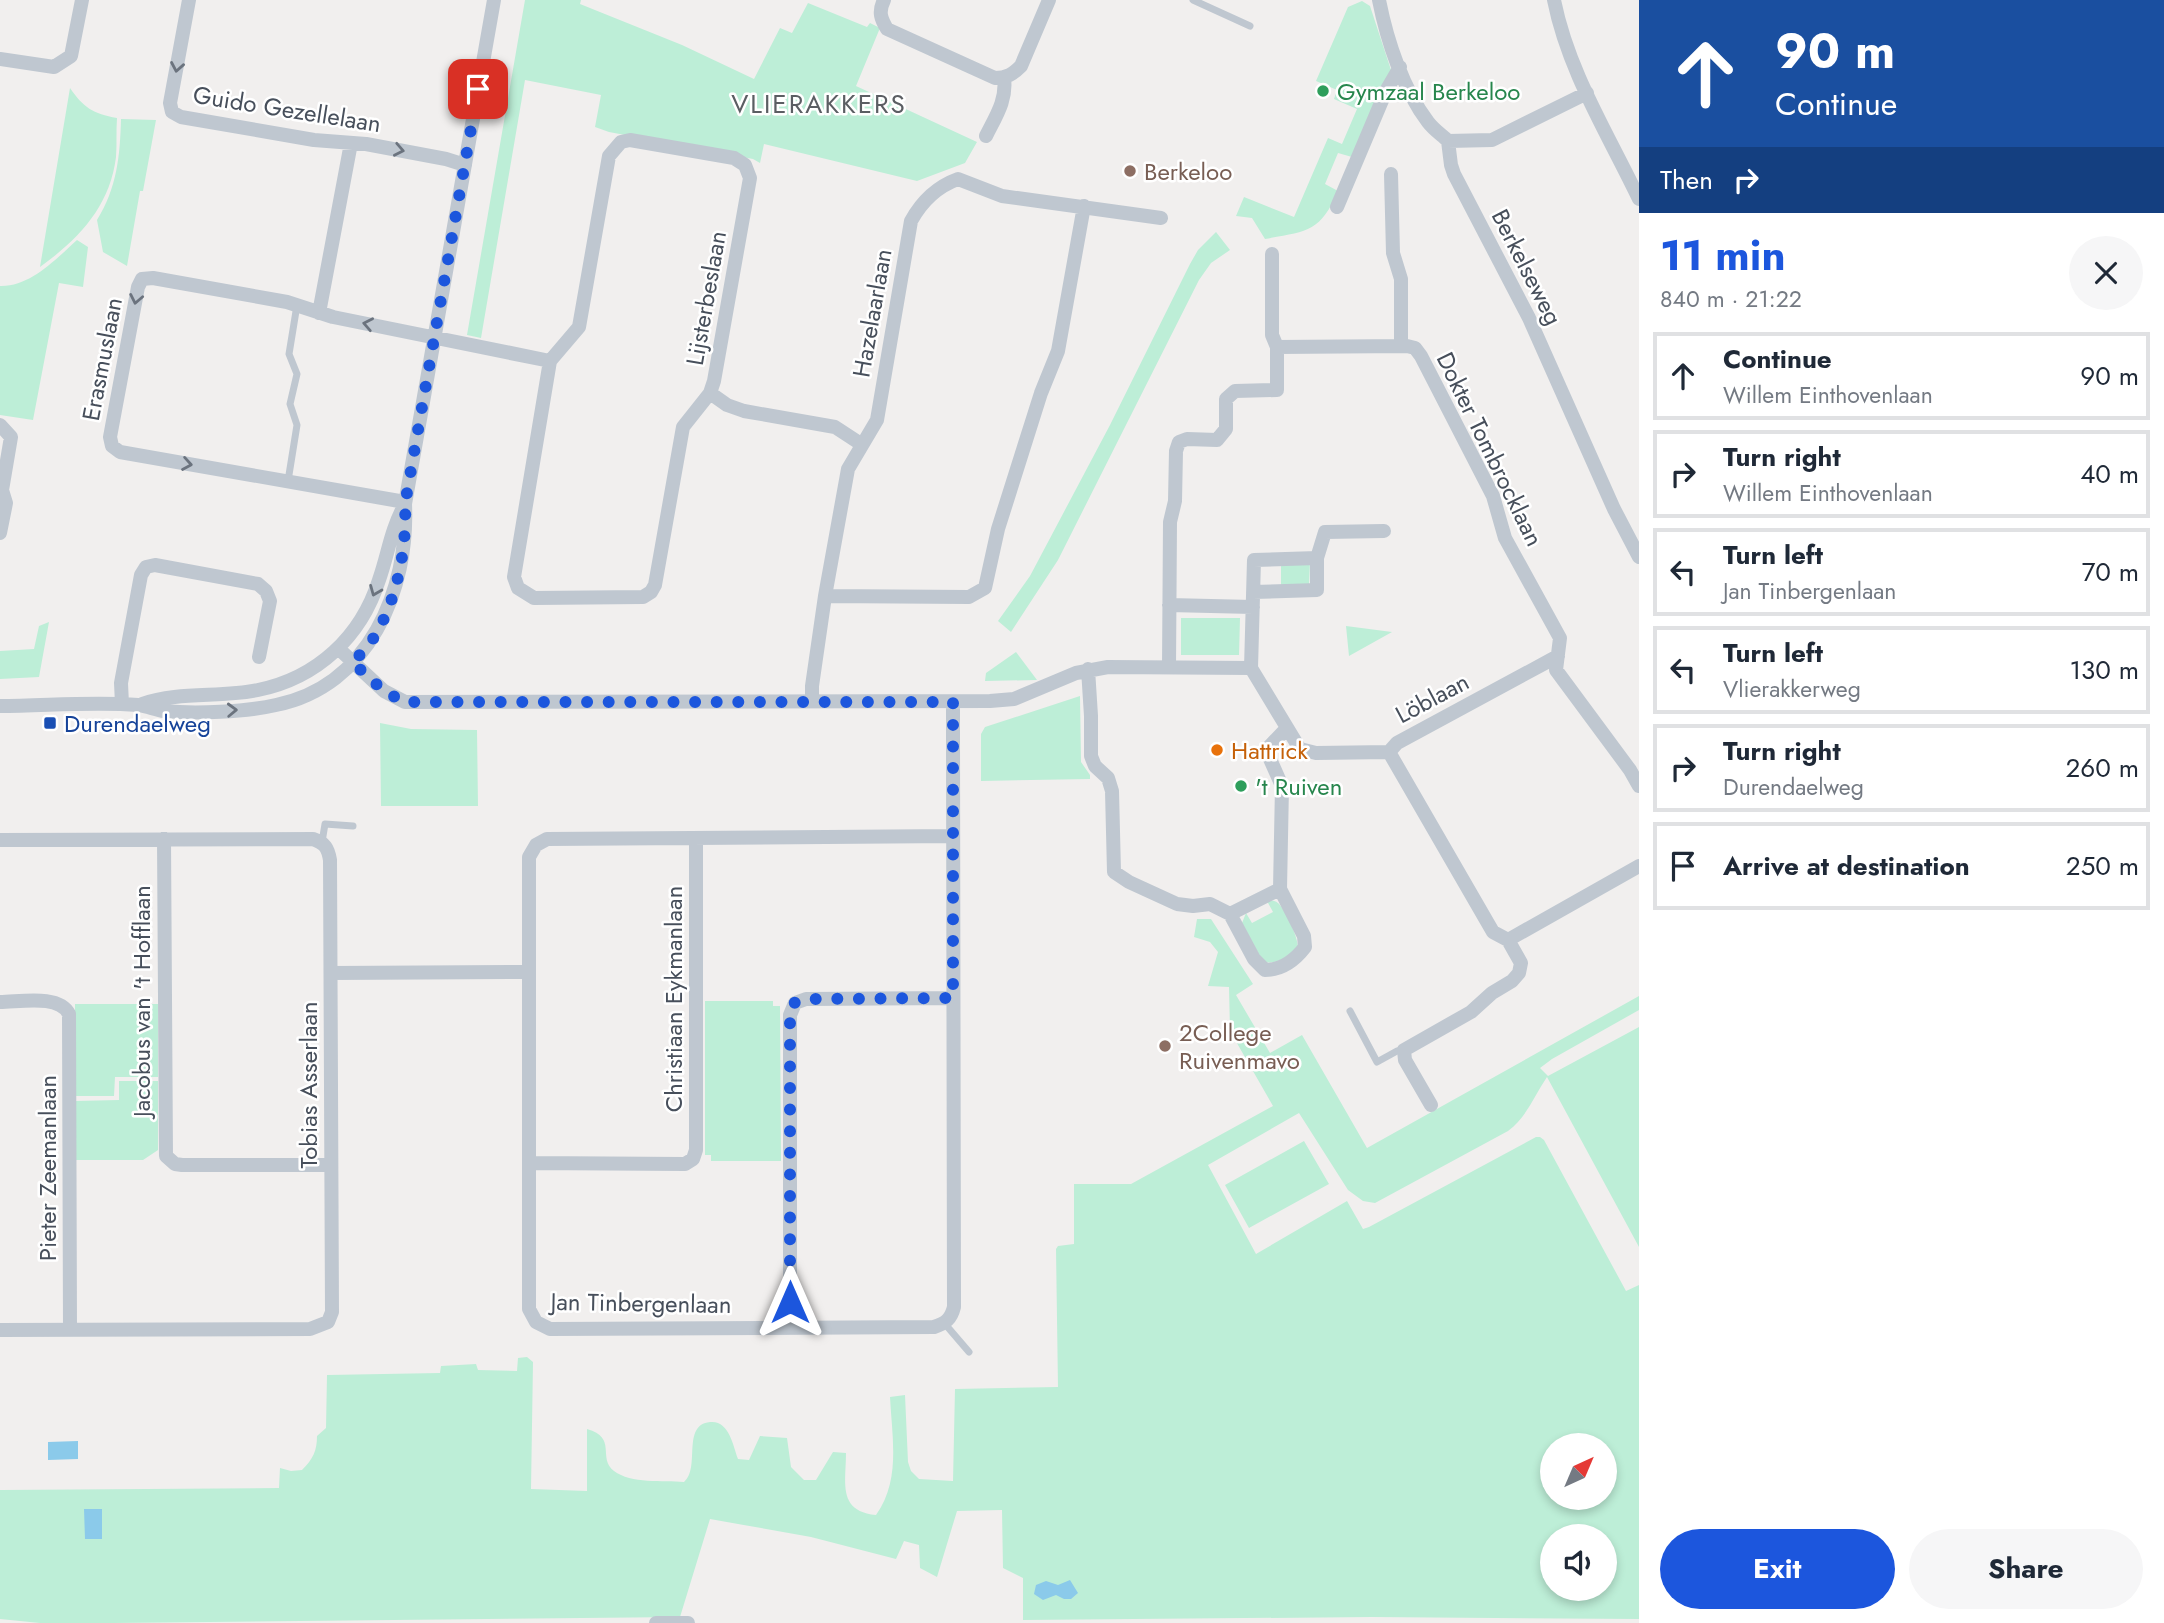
<!DOCTYPE html>
<html lang="en">
<head>
<meta charset="utf-8">
<style>
  :root { --surface:#fff; --page:#f6f6f7; --text:#1f2937; --muted:#747a83; --line:#e0e1e3; --accent:#1c56dd }
  body { margin:0; font-family:Jost,sans-serif; background:var(--page); color:var(--text); height:100vh; display:flex; flex-direction:column; font-size:26px; white-space:nowrap }
  * { box-sizing:border-box; margin:0 }
  p { font-size:23px; color:var(--muted) }
  .icon { flex:none; width:38px; height:38px; fill:none; stroke:currentColor; stroke-width:2; stroke-linecap:round; stroke-linejoin:round }
  .map { position:relative; flex:1; overflow:hidden }
  .details { display:flex; flex-direction:column; background:var(--surface); width:525px }
  .details>* { flex:none }
  .top-card { background:#1a4fa0; color:#fff; overflow:hidden }
  .needle { width:46px; rotate:44deg }
  .fabs { position:absolute; left:1540px; top:1433px; display:grid; gap:14px }
  .fabs a { display:grid; place-items:center; width:77px; height:77px; border-radius:50%; background:var(--surface); box-shadow:0 4px 10px #0003; font-size:35px }
  .pin { position:absolute; display:grid; place-items:center; width:60px; height:60px; color:#fff; margin:-30px; border-radius:14px; box-shadow:0 4px 10px #0006 }
  .me { position:absolute; width:77px; margin:-38px; rotate:0deg; stroke-linejoin:round; filter:drop-shadow(0 0 5px #0008) }
  .turn { display:flex; align-items:center; gap:24px; height:147px; padding:0 21px; font-size:32px }
  .turn .icon { width:91px; height:91px; stroke-width:2.5 }
  .turn b { display:block; font-size:49px; line-height:60px }
  .then { display:flex; align-items:center; height:66px; padding:0 21px; background:#0003; gap:14px; font-size:26px }
  .round { display:grid; place-items:center; flex:none; width:74px; height:74px; border-radius:37px; background:var(--page) }
  .headline { display:flex; align-items:center; justify-content:space-between; height:119px; padding:0 21px }
  h1 { font-size:42px; font-weight:700; line-height:52px; color:var(--accent) }
  .button { display:flex; gap:14px; margin-top:auto; padding:14px 21px }
  .button a { flex:1; height:80px; border-radius:42px; background:var(--accent); color:#fff; font-size:28px; font-weight:700; line-height:80px; text-align:center }
  .button a+a { background:var(--page); color:var(--text) }
  ul { padding:0; list-style:none }
  li { display:flex; align-items:center; gap:21px; height:88px; margin:0 14px 10px; padding:0 7px; border:4px solid var(--line); border-radius:0px }
  li div { flex:1 }
  li b { display:block; font-size:26px }
  li em { font-style:normal }
  main { display:flex; flex:1; min-height:0 }
  .map>svg:first-child { display:block }
</style>
</head>
<body>
<main>
<div class="map">
<svg width="1639" height="1623" viewBox="0 0 1639 1623">
  <rect width="100%" height="100%" fill="#f1efee"/>
  <!-- green -->
  <path fill="#bdeed7" fill-rule="evenodd" d="M525,0H581L580,4L682,45L754,79L780,28L792,33L808,3L867,27L870,23L880,28L856,86L977,142L965,163L917,181L764,144L760,163L753,159L609,132L595,127L601,95L525,80L481,338L467,335Z
    M1362,1L1370,6L1391,70L1352,157L1338,153L1325,184L1338,191C1320,233 1307,231 1265,239L1252,218L1236,216L1244,197L1294,217L1328,138L1342,144L1357,109L1334,99L1337,90L1316,81L1348,7Z
    M70,88C83,107 93,114 117,118C116,131 117,144 116,157C110,206 79,239 40,267Z
    M121,119L156,120L143,191H140L127,266L103,252L97,220C117,188 120,156 121,119Z
    M1216,232L1230,250L1211,263L1199,280L1058,560L1011,632L998,621L1030,576L1110,425L1190,264L1198,250Z
    M77,240L88,247L83,287L59,283L33,420L0,415V286C30,287 56,259 77,240Z
    M1310,562L1309,585H1281V563Z
    M1181,618H1240L1239,655H1181Z
    M49,622L39,677L0,679V651L34,649L39,626Z
    M1346,626L1392,632L1349,656Z
    M1016,652L1037,680L985,681L986,673Z
    M1080,696L1081,762L1090,775V779L981,781V734L985,727Z
    M380,723L411,729L477,730L478,806H381Z
    M1267,901C1272,901 1274,900 1278,903C1286,910 1297,936 1298,946C1291,956 1276,965 1263,962L1242,923L1246,913L1252,923L1273,912Z
    M1197,919H1211L1253,984L1236,995L1270,1053L1302,1035L1367,1148L1639,996V1010L1552,1059L1540,1068L1548,1076L1639,1027V1247L1547,1077C1534,1096 1527,1117 1508,1131L1375,1203L1363,1201L1348,1190L1299,1113L1208,1165L1256,1254L1347,1201L1363,1229L1369,1227L1536,1137H1540L1544,1140L1626,1291L1639,1285V1619L1372,1617L1023,1620V1578L1003,1568L1002,1510L957,1511L937,1577L920,1568L919,1545L904,1541L896,1559L811,1537L710,1519L680,1617L114,1623H40L0,1619V1490L279,1488L280,1468L291,1471L302,1470C313,1459 317,1451 317,1436L326,1428L327,1375L440,1373L441,1366L476,1364L478,1370L517,1371L518,1358L527,1357L533,1362L531,1489L587,1491V1429C618,1438 597,1458 614,1471C631,1484 663,1480 684,1482C701,1468 681,1425 710,1422C729,1420 733,1445 738,1459L749,1460L760,1436L787,1438L791,1467L804,1480H816L833,1452L846,1453C846,1482 837,1511 876,1515C901,1480 892,1438 890,1397L905,1395L908,1462L911,1471L919,1479L953,1481L955,1389L1058,1387L1056,1249L1058,1246L1074,1244V1184H1131L1273,1106L1230,1031L1229,987L1208,986L1218,952L1210,942L1194,937ZM1552,1446H1605V1498H1552ZM1552,1536H1605V1589H1552Z
    M705,1001H773V1006H780L781,1161H711V1155H705Z
    M75,1004H158V1077H115L114,1096H75Z
    M119,1081H158V1150L143,1160H75V1101L119,1100Z
    M1304,1141L1329,1184L1249,1228L1225,1185Z"/>
  <!-- water -->
  <path fill="#8bcaea" d="M78,1441V1459L48,1460V1442Z
    M84,1509H102V1539H85Z
    M1070,1580L1078,1593L1071,1599H1064L1056,1595L1043,1600L1034,1594L1036,1585L1046,1581L1058,1585Z"/>
  <g fill="none" stroke-linecap="round" stroke-linejoin="round">
    <!-- lane -->
    <path stroke="#bfc7d0" stroke-width="7" d="M1193,0L1250,26
      M288,481L297,425L290,404L297,374L289,354L297,305
      M322,842L325,824L353,826
      M1350,1011L1377,1062L1397,1051L1404,1050
      M945,1324L969,1352"/>
    <!-- street -->
    <path stroke="#bfc7d0" stroke-width="14" d="M189,0L170,103L172,112L181,117L314,140L366,144L446,159L465,165
      M884,0C878,12 881,19 887,29L995,78C1007,78 1013,74 1021,66L1049,0
      M1379,0C1387,41 1403,89 1428,122C1434,130 1442,135 1448,141L1451,165L1454,174L1529,318L1614,509L1639,557
      M1554,0C1568,71 1608,134 1639,199
      M0,59L54,67L71,56L82,0
      M986,136C996,116 1007,100 1004,78
      M630,140L734,158L745,165L750,178L714,381L710,393L683,427L655,585L651,592L643,597L534,598L518,588L514,577L550,361L579,327L609,156L621,142Z
      M1448,141L1492,140L1587,93
      M1391,174L1393,253L1401,279V346
      M1337,207L1386,91L1400,67
      M319,313L351,143
      M1277,347L1407,346L1415,348L1421,356L1493,496L1505,538L1560,638L1556,670L1630,770L1639,786
      M710,393L727,405L744,411L835,427L861,444
      M0,425L11,437L2,490L6,503L0,533
      M405,502L120,452L112,446L110,437L138,287L142,279L153,278L287,302L333,317L550,361
      M1253,592L1317,590V558L1325,532L1384,531
      M825,596L969,597L985,588L998,529L1041,393L1058,351L1084,206
      M1169,605L1253,607
      M339,649L384,691L405,702L990,701L1014,699L1076,673L1108,667L1251,668L1300,749L1316,753L1389,752
      M1169,667L1170,522L1175,501L1176,451L1179,442L1187,439L1217,440L1226,429V399L1235,391L1277,390V347L1272,335V254
      M1251,668L1254,560L1317,558
      M1088,669L1091,716V756L1095,766L1108,778L1112,791L1114,872L1129,882L1177,904L1193,906L1210,904L1230,914L1254,959L1265,970C1281,970 1295,960 1305,947L1304,936L1280,889L1282,786L1266,750L1286,729
      M812,701V686L825,596L848,469L877,420L911,221C922,201 936,187 958,179L1002,196L1161,218
      M953,702V735L954,1307C951,1319 946,1323 934,1327L550,1329L536,1322L529,1309V857L536,845L547,839L953,836
      M122,704L121,683L141,575L146,567L155,565L258,584L266,591L270,601L259,657
      M142,704C179,691 220,698 258,690C317,678 361,637 379,580C389,551 390,532 405,504
      M0,706C45,706 93,701 138,705C147,706 156,710 164,711C195,714 246,712 276,705C369,686 409,590 405,504L494,0
      M164,839L166,1156L175,1164L182,1165H331
      M0,840L313,839C325,843 328,848 330,860L332,1312L328,1322L310,1329L0,1330
      M1230,914L1280,889
      M1508,940L1639,866
      M331,973L529,972
      M0,1002C20,1002 59,994 69,1014L70,1330
      M1431,1105L1405,1060L1404,1050L1471,1012L1492,993L1512,981L1519,973L1521,963L1508,940L1493,932L1389,752L1397,743L1558,656
      M529,1163L685,1164L693,1159L696,1150V838
      M790,1328V1015L795,1003L806,999L953,998
      M656,1623H688"/>
  </g>
  <!-- one-way arrows -->
  <defs><path id="oneway-chevron" d="M-2-3.5L2.5 0L-2 3.5" fill="none" stroke-width="1.6" stroke-linecap="round" stroke-linejoin="round" transform="scale(1.75)"/></defs>
  <g stroke="#6b737e">
    <use href="#oneway-chevron" transform="translate(177 67) rotate(100)"/>
    <use href="#oneway-chevron" transform="translate(399 150) rotate(11)"/>
    <use href="#oneway-chevron" transform="translate(136 299) rotate(101)"/>
    <use href="#oneway-chevron" transform="translate(368 324) rotate(-169)"/>
    <use href="#oneway-chevron" transform="translate(187 464) rotate(10)"/>
    <use href="#oneway-chevron" transform="translate(375 591) rotate(112)"/>
    <use href="#oneway-chevron" transform="translate(232 710) rotate(-2)"/>
  </g>
  <g fill="none" stroke-linecap="round" stroke-linejoin="round">
    <!-- route -->
    <path stroke="#1c56dd" stroke-width="12" stroke-dasharray="0 21.6" d="M478,89L405,504C407,549 397,603 371,642C366,649 359,656 352,662L384,691L404,702H953V998L806,999L794,1003L790,1015V1302"/>
  </g>
  <!-- markers -->
  <g fill="#2e9e5b" stroke="#fff" stroke-width="2.5">
    <circle cx="1323" cy="91" r="7"/>
    <circle cx="1241" cy="786" r="7"/>
  </g>
  <g fill="#8d6e63" stroke="#fff" stroke-width="2.5">
    <circle cx="1130" cy="171" r="7"/>
    <circle cx="1165" cy="1046" r="7"/>
  </g>
  <rect fill="#1a4fb4" stroke="#fff" stroke-width="2.5" x="43" y="716" width="14" height="14" rx="3.5"/>
  <circle fill="#e8710a" stroke="#fff" stroke-width="2.5" cx="1217" cy="750" r="7"/>
  <g text-anchor="middle" dominant-baseline="central" stroke-width="5" stroke-linejoin="round" paint-order="stroke">
    <!-- leisure labels -->
    <g font-size="24" fill="#27864d" stroke="#fff" text-anchor="start">
      <text x="1337" y="91">Gymzaal Berkeloo</text>
      <text x="1255" y="786">'t Ruiven</text>
    </g>
    <!-- street labels -->
    <g font-size="24" fill="#474f5b" stroke="#fff">
      <text transform="translate(287 109) rotate(9)">Guido Gezellelaan</text>
      <text transform="translate(1527 267) rotate(63)">Berkelseweg</text>
      <text transform="translate(706 298) rotate(-80)">Lijsterbeslaan</text>
      <text transform="translate(872 313) rotate(-80)">Hazelaarlaan</text>
      <text transform="translate(102 359) rotate(-79)">Erasmuslaan</text>
      <text transform="translate(1490 449) rotate(64)">Dokter Tombrocklaan</text>
      <text transform="translate(1432 698) rotate(-28)">Löblaan</text>
      <text transform="translate(673 999) rotate(-90)">Christiaan Eykmanlaan</text>
      <text transform="translate(141 1001) rotate(-90)">Jacobus van 't Hofflaan</text>
      <text transform="translate(308 1085) rotate(-90)">Tobias Asserlaan</text>
      <text transform="translate(47 1168) rotate(-90)">Pieter Zeemanlaan</text>
      <text transform="translate(641 1303) rotate(1)">Jan Tinbergenlaan</text>
    </g>
    <!-- education labels -->
    <g font-size="24" fill="#785e54" stroke="#fff" text-anchor="start">
      <text x="1144" y="171">Berkeloo</text>
      <text x="1179" y="1032">2College<tspan x="1179" dy="28">Ruivenmavo</tspan></text>
    </g>
    <!-- transit labels -->
    <g font-size="24" fill="#164399" stroke="#fff" text-anchor="start">
      <text x="64" y="723">Durendaelweg</text>
    </g>
    <!-- food labels -->
    <g font-size="24" fill="#c56008" stroke="#fff" text-anchor="start">
      <text x="1231" y="750">Hattrick</text>
    </g>
    <!-- neighbourhood labels -->
    <g font-size="26" letter-spacing="2" fill="#5b5e63" stroke="#fff">
      <text x="819" y="104">VLIERAKKERS</text>
    </g>
  </g>
</svg>
<div class="fabs">
<a><svg class="needle" viewBox="-14 -14 28 28"><path d="M0-13l5 13h-10z" fill="#e53935"/><path d="M0 13l5-13h-10z" fill="#747a83"/></svg></a>
<a><svg class="icon" aria-label="sound" viewBox="0 0 24 24"><path d="M4 9h4l5-4v14l-5-4H4zM17 9q2 3 0 6"/></svg></a>
</div>
<div class="pin" style="left:478px;top:89px;background:#d93025"><svg class="icon" aria-label="arrive" viewBox="0 0 24 24"><path d="M6 21V4h12l-3 4 3 4H6"/></svg></div>
<svg class="me" style="left:790px;top:1302px" viewBox="-20 -20 40 40"><path d="M0-17L14 15 0 8-14 15z" fill="#1c56dd" stroke="#fff" stroke-width="4"/></svg>
</div>
<section class="details">
<div class="top-card">
<div class="turn"><svg class="icon" aria-label="ahead" viewBox="0 0 24 24"><path d="M12 20V5M6 11l6-6 6 6"/></svg><div><b>90 m</b>Continue</div></div>
<div class="then">Then<svg class="icon" aria-label="right" viewBox="0 0 24 24"><path d="M7 20v-9h11M14 6l5 5-5 5"/></svg></div>
</div>
<div class="headline"><div><h1>11 min</h1><p>840 m · 21:22</p></div><a class="round"><svg class="icon" aria-label="close" viewBox="0 0 24 24"><path d="M6 6l12 12M18 6L6 18"/></svg></a></div>
<ul>
<li><svg class="icon" aria-label="ahead" viewBox="0 0 24 24"><path d="M12 20V5M6 11l6-6 6 6"/></svg><div><b>Continue</b><p>Willem Einthovenlaan</p></div><em>90 m</em></li>
<li><svg class="icon" aria-label="right" viewBox="0 0 24 24"><path d="M7 20v-9h11M14 6l5 5-5 5"/></svg><div><b>Turn right</b><p>Willem Einthovenlaan</p></div><em>40 m</em></li>
<li><svg class="icon" aria-label="left" viewBox="0 0 24 24"><path d="M17 20v-9H6M10 6l-5 5 5 5"/></svg><div><b>Turn left</b><p>Jan Tinbergenlaan</p></div><em>70 m</em></li>
<li><svg class="icon" aria-label="left" viewBox="0 0 24 24"><path d="M17 20v-9H6M10 6l-5 5 5 5"/></svg><div><b>Turn left</b><p>Vlierakkerweg</p></div><em>130 m</em></li>
<li><svg class="icon" aria-label="right" viewBox="0 0 24 24"><path d="M7 20v-9h11M14 6l5 5-5 5"/></svg><div><b>Turn right</b><p>Durendaelweg</p></div><em>260 m</em></li>
<li><svg class="icon" aria-label="arrive" viewBox="0 0 24 24"><path d="M6 21V4h12l-3 4 3 4H6"/></svg><div><b>Arrive at destination</b></div><em>250 m</em></li>
</ul>
<div class="button"><a>Exit</a><a>Share</a></div>
</section>
</main>
</body>
</html>
